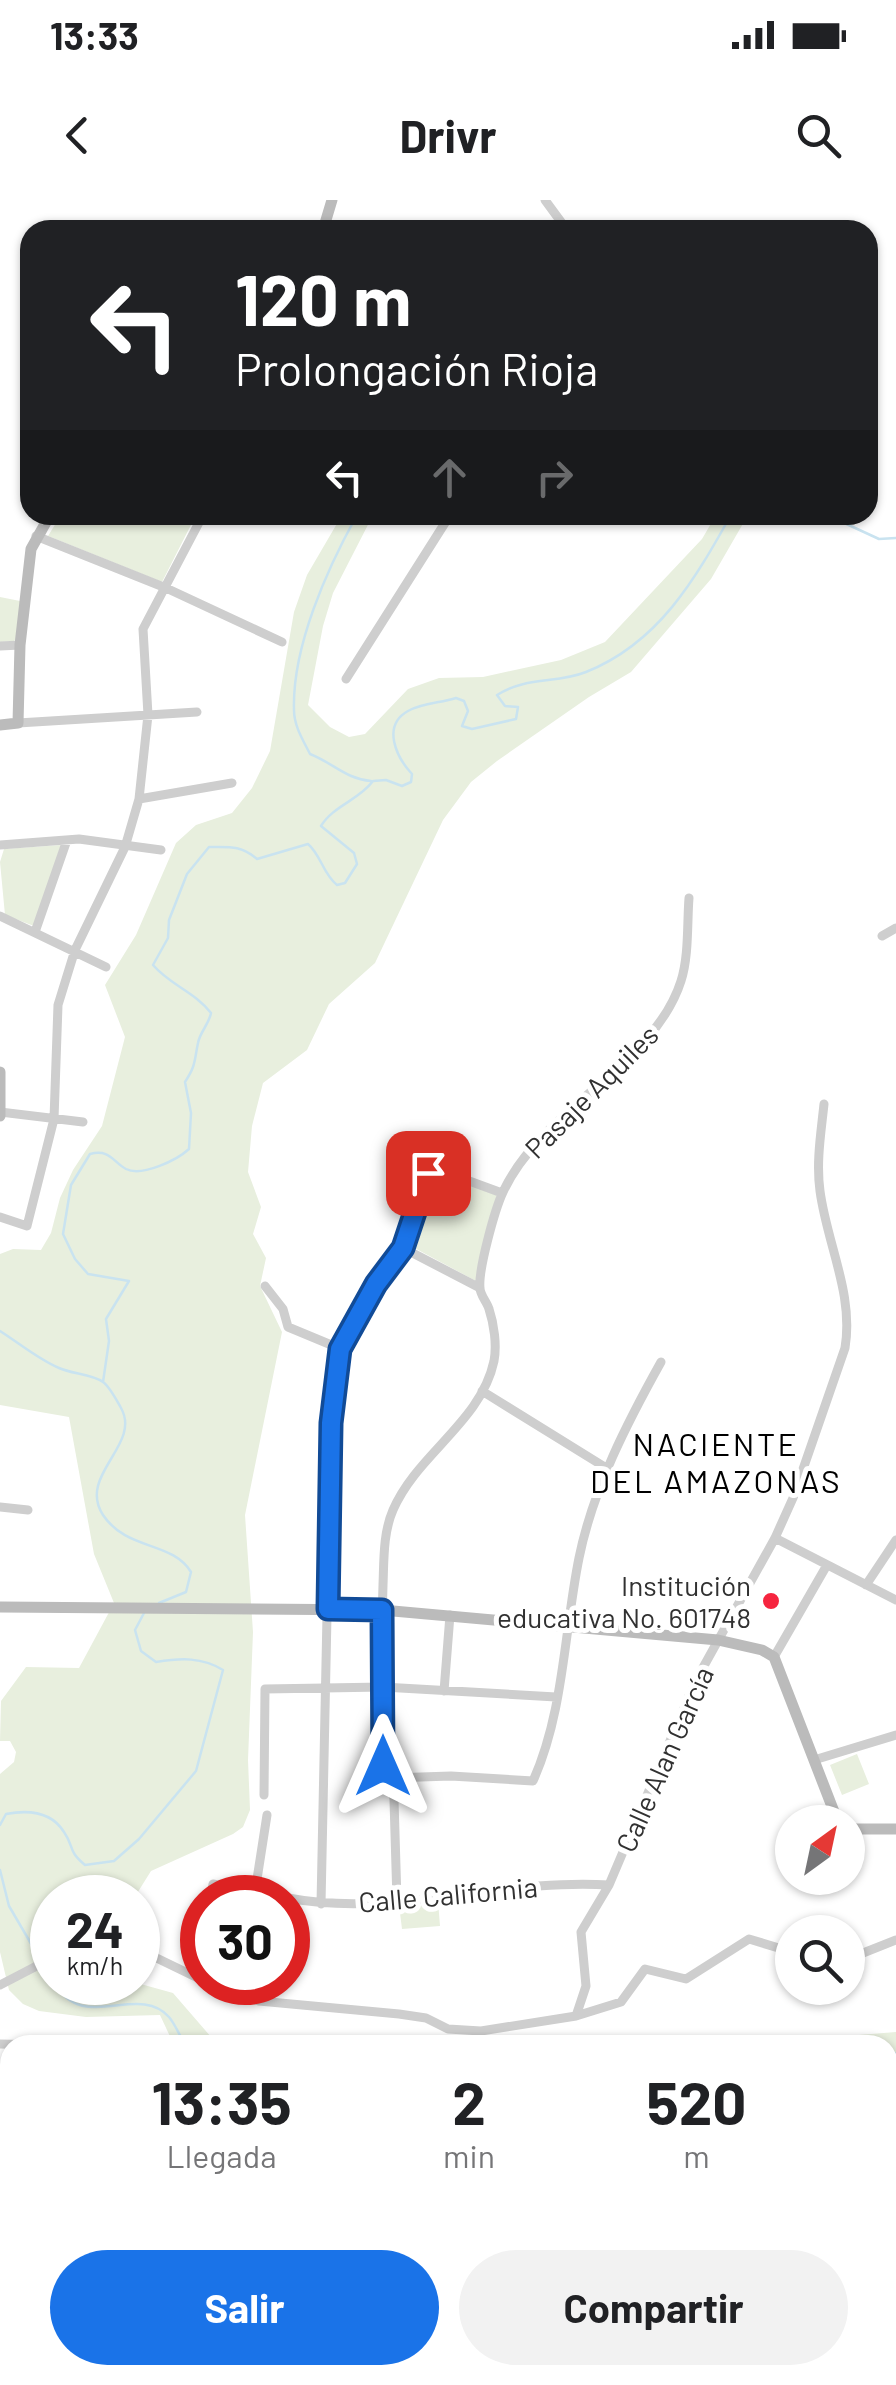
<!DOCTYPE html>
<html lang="es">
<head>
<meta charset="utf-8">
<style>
  :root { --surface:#fff; --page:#f2f2f2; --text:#202124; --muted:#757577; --accent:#1a73e8 }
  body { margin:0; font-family:Barlow,sans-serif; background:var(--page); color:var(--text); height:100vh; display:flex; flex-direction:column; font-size:38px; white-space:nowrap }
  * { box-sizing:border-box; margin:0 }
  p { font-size:32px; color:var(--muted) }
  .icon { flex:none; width:55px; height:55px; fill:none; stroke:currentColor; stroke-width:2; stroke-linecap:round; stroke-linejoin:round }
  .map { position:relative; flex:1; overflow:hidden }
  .side { position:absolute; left:0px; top:1835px; width:898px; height:350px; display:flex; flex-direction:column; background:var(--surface); border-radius:30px 30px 0 0; box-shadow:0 2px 8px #0004 }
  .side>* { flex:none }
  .top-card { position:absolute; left:20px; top:20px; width:858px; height:305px; border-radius:30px; box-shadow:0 2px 8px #0004; background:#202124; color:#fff; overflow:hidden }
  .needle { width:65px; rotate:33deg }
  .fabs { position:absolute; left:775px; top:1605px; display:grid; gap:20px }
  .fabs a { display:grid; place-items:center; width:90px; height:90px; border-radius:50%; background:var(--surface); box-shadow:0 2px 8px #0004; font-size:50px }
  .speed { position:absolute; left:30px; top:1675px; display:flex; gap:20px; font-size:50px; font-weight:700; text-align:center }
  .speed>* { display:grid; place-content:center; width:130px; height:130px; border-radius:50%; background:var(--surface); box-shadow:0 2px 8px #0004; line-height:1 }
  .speed small { font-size:25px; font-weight:400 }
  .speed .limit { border:15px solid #d22; background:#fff; color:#111 }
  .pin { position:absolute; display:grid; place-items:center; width:85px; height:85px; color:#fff; margin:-42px; border-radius:20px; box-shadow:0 5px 15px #0006 }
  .me { position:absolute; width:110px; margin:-55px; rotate:0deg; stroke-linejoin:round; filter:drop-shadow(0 0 8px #0008) }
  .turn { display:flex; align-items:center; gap:35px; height:210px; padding:0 50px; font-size:45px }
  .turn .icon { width:130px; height:130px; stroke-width:2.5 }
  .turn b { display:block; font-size:70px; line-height:85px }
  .lanes { display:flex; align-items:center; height:95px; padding:0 50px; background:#0003; justify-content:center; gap:50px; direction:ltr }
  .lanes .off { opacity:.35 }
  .eta { display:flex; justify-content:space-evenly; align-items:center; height:170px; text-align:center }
  .eta b { font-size:60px; font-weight:700; line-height:70px }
  .button { display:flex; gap:20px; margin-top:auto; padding:20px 50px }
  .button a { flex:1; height:115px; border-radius:60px; background:var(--accent); color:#fff; font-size:40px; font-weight:700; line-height:115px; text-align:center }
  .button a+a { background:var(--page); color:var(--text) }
  .status { display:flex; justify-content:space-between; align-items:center; height:70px; padding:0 50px; background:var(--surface); direction:ltr }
  .status svg { height:28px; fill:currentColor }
  header { display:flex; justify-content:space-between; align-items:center; height:130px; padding:0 50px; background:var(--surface); font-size:45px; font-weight:700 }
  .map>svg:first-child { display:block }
</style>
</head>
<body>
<div class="status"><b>13:33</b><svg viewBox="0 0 49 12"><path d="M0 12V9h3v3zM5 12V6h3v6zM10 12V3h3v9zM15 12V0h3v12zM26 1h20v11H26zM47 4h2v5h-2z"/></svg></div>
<header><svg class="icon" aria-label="back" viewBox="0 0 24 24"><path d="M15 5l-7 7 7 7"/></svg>Drivr<svg class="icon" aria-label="search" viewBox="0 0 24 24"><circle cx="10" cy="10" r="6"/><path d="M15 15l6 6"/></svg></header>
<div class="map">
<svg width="896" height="2185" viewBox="0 0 896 2185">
  <rect width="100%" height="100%" fill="#fff"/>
  <!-- green -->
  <path fill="#e8efde" d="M61,315H196L162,382L48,336Z
    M342,315H373L333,393L323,426L308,505L330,527L349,537L365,534L408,489L439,478L483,477L561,460L605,442L702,339L716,315H748L711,379L631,472L589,497L497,561L471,582L443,620L375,763L329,804L307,850L263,883L252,926L248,972L261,1007L253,1034L266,1058L260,1086L282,1132L245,1315L253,1432L248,1560L250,1610L243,1627L233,1634L151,1671L136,1695L96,1692L77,1697L52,1698V1705L46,1707L52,1742V1782L74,1783L76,1785L137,1783L173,1793L218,1845H174L160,1815L86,1817L39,1811L23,1804L9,1790L0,1752V1574L14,1562L16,1552L10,1541H0L1,1501L26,1467L79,1468L114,1403L94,1354L69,1217L0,1205V1054L13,1049L41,1050L51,1033L60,998L73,970L102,926L125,837L105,785L136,735L176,643L196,625L232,613L252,588L270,551L294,412L307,375Z
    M0,397L20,401L18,437L14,441L0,442Z
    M61,645L34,726L5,715L0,662L4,649Z
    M433,972L497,995L476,1081L407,1044Z
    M857,1554L869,1584L842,1595L830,1565Z
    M438,1701L440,1726L402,1729L399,1705Z
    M896,1832V1852H888V1845H789L821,1838Z"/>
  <!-- water -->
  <path fill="#c9e3f0" d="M888,1852H896V2185H0V1879H10V2175H888Z"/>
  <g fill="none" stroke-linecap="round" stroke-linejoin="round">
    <!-- stream -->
    <path stroke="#c9e3f0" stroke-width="2.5" d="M357,315C327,369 292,447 294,510C294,526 303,540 310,554C333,563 346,579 371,581
      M827,315L879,339L896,338
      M0,1131C19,1143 38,1159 59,1168C72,1174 92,1174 103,1182C110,1187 117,1201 121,1208C142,1245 77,1275 103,1315C127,1351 172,1341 191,1372L186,1392L159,1403
      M103,1182L109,1141L106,1119L129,1081L88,1074L75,1059L63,1034L71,985L90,954C110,949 112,961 126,969C142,977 177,960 189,949L191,913L185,882C196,865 194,862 198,843C200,832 209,824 211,813C195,792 170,785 153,765L168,738L169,720L187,674L209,647C229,647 241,645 257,659L308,644C321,655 323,674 337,685L345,683L357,664L354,653L321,626C333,606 359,600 373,581L386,580L402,586L411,582L412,574C397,558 381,526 408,511C422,503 441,503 456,498L464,501L468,511L462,526L472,529L516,519L518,507L505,506L497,495C527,476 556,484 586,472C659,443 695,379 731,315
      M0,1625L6,1614C27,1610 51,1611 64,1632C75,1648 67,1650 85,1665L114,1661L139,1639L196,1571L223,1470C202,1457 181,1458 156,1462L141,1451L135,1430L144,1413
      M0,1670L9,1706L40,1759
      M44,1766L52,1781
      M54,1782C82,1835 138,1782 169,1817C175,1824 180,1836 185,1845"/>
    <!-- street -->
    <path stroke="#cecece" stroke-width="9" d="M545,0L567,30
      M36,336L166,388L282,442
      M0,446L20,445
      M346,479L450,315
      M18,523L197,512
      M139,599L232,583
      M0,645L79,639L161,650
      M0,716L106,767
      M35,732L67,640
      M882,736L896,728
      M0,912L83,922
      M0,1017L27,1026L54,919L58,805L75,750L125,647L139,599L148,515L143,429L203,315
      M403,1048L480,1088
      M265,1086L283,1109L288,1127L341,1149
      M482,1191L608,1269
      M0,1307L28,1310
      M775,1338L896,1400
      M866,1385L896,1340
      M774,1457L827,1365
      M444,1491L450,1415
      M814,1560L896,1535
      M391,1578L451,1576L533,1581C564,1512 564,1432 579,1358C593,1289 627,1223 661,1162
      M264,1595L265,1489L383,1487L556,1497
      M255,1692L267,1615
      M211,1698L213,1684L285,1698
      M288,1698C394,1718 502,1678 609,1685
      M397,1701L394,1600L391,1578L383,1566C383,1506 381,1445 383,1385C384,1360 383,1333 393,1310C417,1254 481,1222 494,1161C497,1145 494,1124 489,1109C487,1102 480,1095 480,1088C478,1070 495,1009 503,992C542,908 654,866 681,781C689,756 687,724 689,698
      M321,1704L331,1223L341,1149L376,1084L403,1048L431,967L502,993
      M138,1749L202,1780
      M848,1759L896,1740
      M210,1782L259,1801L399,1814L426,1818L448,1829L481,1831L576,1816L621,1802L645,1769L686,1779L749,1739L792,1752
      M0,1785L52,1758
      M576,1816L586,1786L581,1732L609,1685L695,1482L775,1338L793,1298L845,1148C854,1094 827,1044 820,991C816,962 821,933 824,904
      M0,1844L44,1845"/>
    <!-- secondary -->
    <path stroke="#bbb" stroke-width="11" d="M323,30L332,0
      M0,525L18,523L20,445L31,349L50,315
      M0,872V916
      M0,1407L382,1410L718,1440L762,1450L774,1457L838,1622
      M848,1629H896"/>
  </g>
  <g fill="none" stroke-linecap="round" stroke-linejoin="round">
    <!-- route casing -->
    <g stroke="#114b97" stroke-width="25">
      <path id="route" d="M383,1566L382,1410L328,1409L331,1223L340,1149L376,1084L403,1048L428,973"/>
    </g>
    <!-- route -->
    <use href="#route" stroke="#1a73e8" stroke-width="18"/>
  </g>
  <!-- markers -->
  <circle fill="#f6253f" stroke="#fff" stroke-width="4" cx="771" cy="1401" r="10"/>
  <g text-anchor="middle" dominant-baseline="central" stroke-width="10" stroke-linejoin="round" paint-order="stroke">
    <!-- street labels -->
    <g font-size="28" fill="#313131" stroke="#fff">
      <text transform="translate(591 891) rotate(-45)">Pasaje Aquiles</text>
      <text transform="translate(664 1559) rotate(-66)">Calle Alan García</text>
      <text transform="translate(448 1694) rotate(-5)">Calle California</text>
    </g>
    <!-- poi labels -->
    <g font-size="28" fill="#313131" stroke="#fff" text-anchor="end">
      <text x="751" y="1385">Institución<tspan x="751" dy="32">educativa No. 601748</tspan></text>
    </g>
    <!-- quarter labels -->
    <g font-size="32" letter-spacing="2.5" fill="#000" stroke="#fff">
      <text x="716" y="1243">NACIENTE<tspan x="716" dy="37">DEL AMAZONAS</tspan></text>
    </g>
  </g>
</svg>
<div class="fabs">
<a><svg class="needle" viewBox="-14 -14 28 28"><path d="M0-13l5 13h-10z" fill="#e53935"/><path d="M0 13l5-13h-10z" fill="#757577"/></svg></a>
<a><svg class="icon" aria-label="search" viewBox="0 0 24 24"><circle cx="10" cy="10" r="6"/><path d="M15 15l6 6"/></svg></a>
</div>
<div class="speed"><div>24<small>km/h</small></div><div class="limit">30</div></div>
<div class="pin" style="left:428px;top:973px;background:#d93025"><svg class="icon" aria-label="arrive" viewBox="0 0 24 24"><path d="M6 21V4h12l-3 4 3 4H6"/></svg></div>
<svg class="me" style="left:383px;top:1566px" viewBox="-20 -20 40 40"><path d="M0-17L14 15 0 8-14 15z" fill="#1a73e8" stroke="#fff" stroke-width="4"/></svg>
<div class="top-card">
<div class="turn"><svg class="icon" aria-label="left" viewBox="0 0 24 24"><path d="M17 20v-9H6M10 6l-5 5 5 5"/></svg><div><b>120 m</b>Prolongación Rioja</div></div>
<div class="lanes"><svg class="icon" aria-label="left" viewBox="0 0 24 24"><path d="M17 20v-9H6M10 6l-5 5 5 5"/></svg><svg class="icon off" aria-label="ahead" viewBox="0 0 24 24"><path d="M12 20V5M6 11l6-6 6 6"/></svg><svg class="icon off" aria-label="right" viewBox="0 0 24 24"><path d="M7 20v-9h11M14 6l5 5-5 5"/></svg></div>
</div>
<section class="side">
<div class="eta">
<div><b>13:35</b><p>Llegada</p></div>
<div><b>2</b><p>min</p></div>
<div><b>520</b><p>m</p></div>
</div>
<div class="button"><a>Salir</a><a>Compartir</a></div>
</section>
</div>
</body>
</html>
